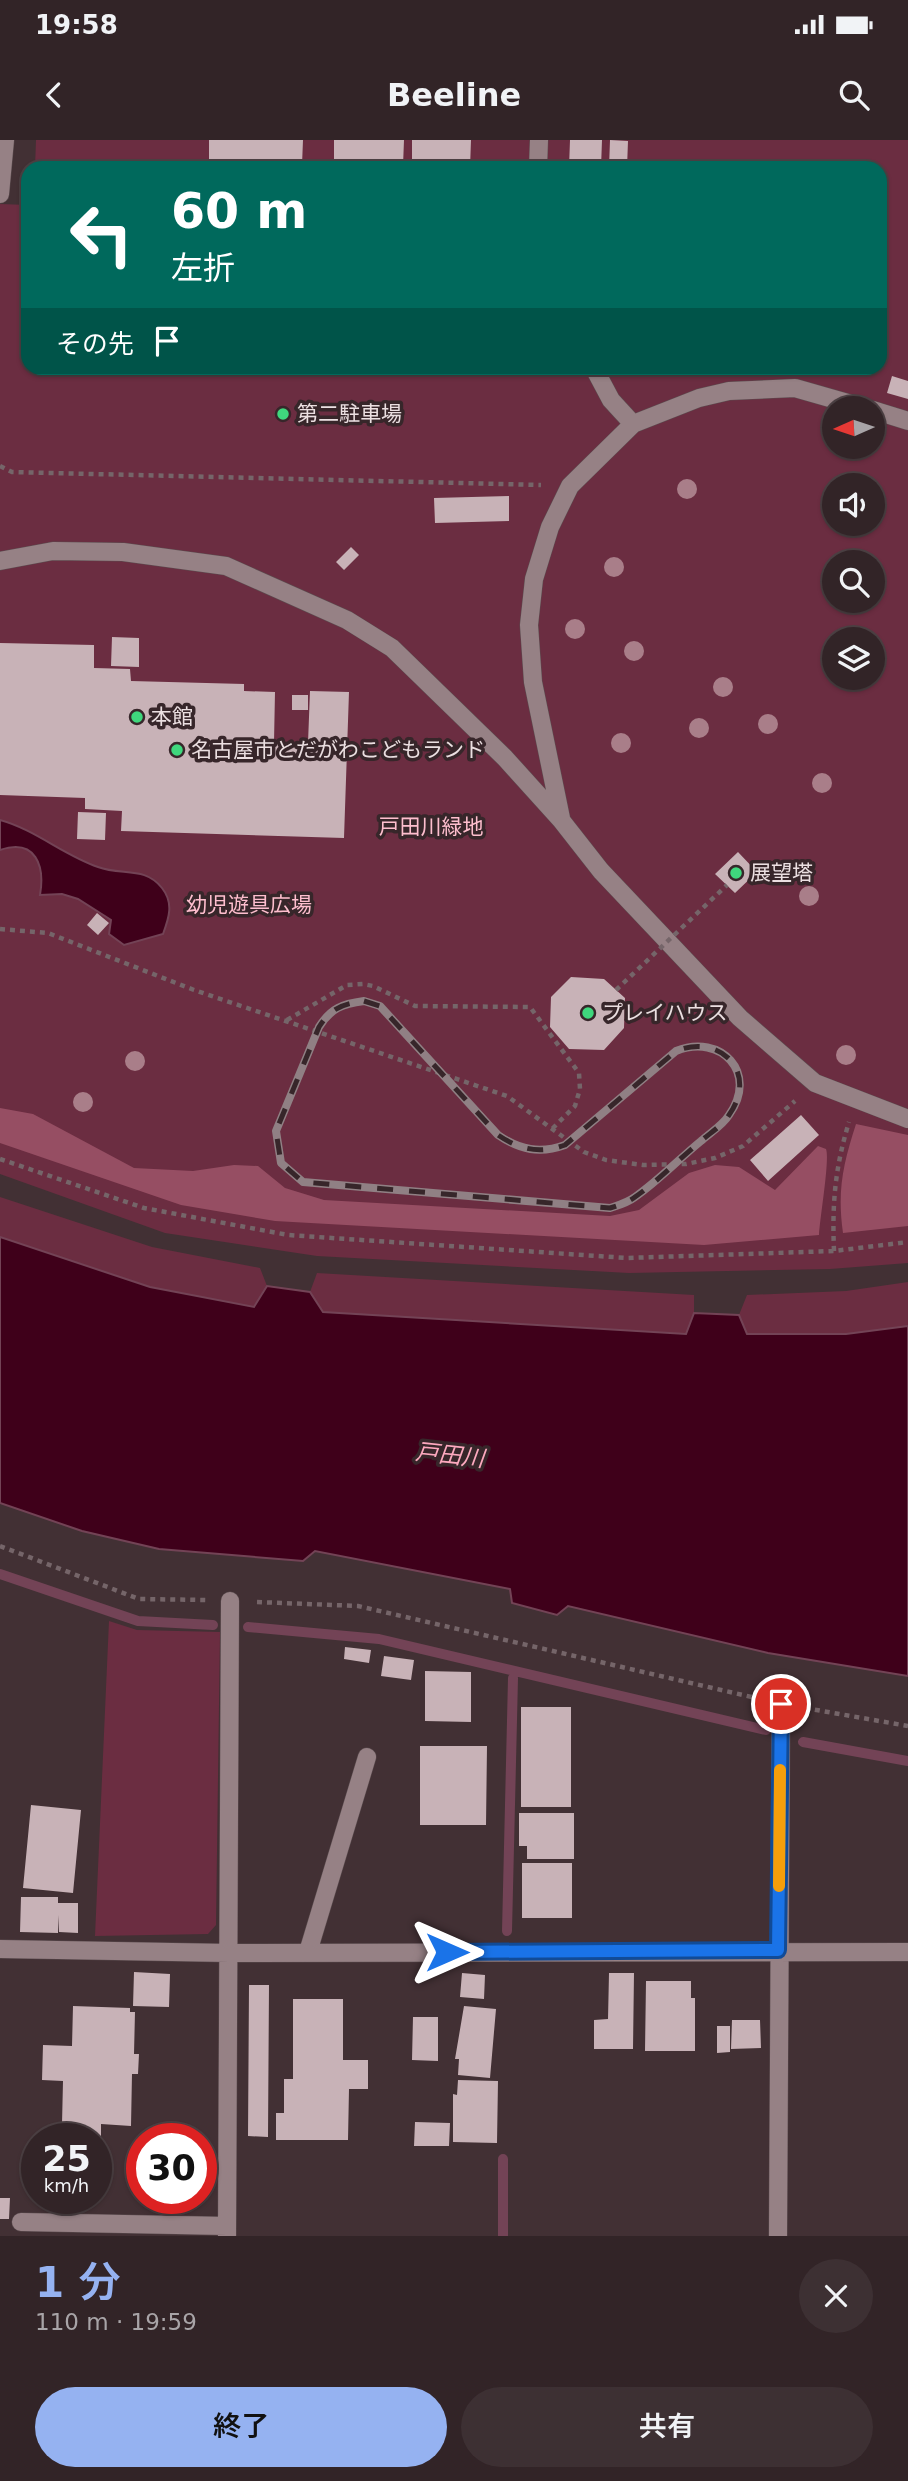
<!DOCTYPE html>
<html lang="ja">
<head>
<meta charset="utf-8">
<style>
  :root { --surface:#322427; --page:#3d3033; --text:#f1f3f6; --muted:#a8a4a7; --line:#4d4144; --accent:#95b2f1 }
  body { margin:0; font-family:"DejaVu Sans","Noto Sans JP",sans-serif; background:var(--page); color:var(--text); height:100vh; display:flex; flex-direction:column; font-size:26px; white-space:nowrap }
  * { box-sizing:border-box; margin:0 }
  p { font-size:23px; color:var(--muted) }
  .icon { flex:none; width:38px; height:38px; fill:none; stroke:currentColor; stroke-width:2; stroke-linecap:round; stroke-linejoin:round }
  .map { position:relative; height:2096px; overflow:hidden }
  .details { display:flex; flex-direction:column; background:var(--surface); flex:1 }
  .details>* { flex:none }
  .hud { position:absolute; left:21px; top:21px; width:866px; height:214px; border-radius:21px; box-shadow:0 2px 5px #0004,0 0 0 2px var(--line); background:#00695c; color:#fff; overflow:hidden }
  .needle { width:46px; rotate:267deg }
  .fabs { position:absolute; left:822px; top:256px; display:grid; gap:14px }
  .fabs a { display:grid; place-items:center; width:63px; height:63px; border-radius:50%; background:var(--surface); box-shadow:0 2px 5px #0004,0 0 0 2px var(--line); font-size:35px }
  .speed { position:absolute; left:21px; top:1983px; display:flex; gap:14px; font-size:35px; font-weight:700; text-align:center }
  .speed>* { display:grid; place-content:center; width:91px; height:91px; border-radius:50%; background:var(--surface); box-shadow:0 2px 5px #0004,0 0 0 2px var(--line); line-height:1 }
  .speed small { font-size:18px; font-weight:400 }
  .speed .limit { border:10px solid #d22; background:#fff; color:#111 }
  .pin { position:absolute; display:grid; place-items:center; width:60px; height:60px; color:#fff; margin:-30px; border:4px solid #fff; border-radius:50%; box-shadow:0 2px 7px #0007 }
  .me { position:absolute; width:77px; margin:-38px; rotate:90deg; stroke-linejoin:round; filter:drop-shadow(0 0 5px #0008) }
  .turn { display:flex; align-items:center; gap:24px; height:147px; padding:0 35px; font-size:32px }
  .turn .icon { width:91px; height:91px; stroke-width:2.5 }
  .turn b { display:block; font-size:49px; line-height:60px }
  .then { display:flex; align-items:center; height:66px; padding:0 35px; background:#0003; gap:14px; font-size:26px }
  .round { display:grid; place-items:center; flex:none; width:74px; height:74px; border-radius:37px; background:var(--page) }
  .summary { display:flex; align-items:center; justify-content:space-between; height:119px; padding:0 35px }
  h1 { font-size:42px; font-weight:600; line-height:52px; color:var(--accent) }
  .button { display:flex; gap:14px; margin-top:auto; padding:14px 35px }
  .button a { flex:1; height:80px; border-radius:42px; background:var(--accent); color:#111; font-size:28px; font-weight:600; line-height:80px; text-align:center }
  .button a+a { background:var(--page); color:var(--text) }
  .status { display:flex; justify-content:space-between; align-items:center; height:49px; padding:0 35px; background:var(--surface); direction:ltr }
  .status svg { height:19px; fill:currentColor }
  header { display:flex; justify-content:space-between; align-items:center; height:91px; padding:0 35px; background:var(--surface); font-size:32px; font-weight:600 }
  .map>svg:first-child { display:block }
</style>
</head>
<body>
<div class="status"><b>19:58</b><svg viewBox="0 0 49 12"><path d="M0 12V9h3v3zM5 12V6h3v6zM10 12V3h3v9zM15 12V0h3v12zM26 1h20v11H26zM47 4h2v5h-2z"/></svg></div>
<header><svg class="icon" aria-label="back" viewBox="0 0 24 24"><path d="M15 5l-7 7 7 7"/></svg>Beeline<svg class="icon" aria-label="search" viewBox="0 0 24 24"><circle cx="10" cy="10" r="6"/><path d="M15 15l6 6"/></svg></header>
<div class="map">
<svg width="908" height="2096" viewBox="0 0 908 2096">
  <rect width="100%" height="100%" fill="#423034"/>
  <!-- green -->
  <path fill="#6b2d41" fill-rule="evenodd" d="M36,0H908V1123L830,1129L629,1133L317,1116L165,1093L0,1034V64L28,65V228H880V28H35ZM835,268H873V306H835ZM835,345H873V383H835ZM835,422H873V460H835ZM835,499H873V537H835Z
    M0,1057L152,1107L260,1128L267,1146L255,1167L150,1147L0,1097Z
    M317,1133L694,1155V1173L687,1194L322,1172L310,1152Z
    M908,1142V1186L846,1194H747L739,1175L747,1155L846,1151Z
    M109,1481L137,1490L220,1492L216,1785L208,1794L95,1796Z"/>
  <!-- forest -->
  <path fill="#964e63" d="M0,968L33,974L134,1028L193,1031L234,1025L258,1026L285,1048L324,1060L610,1076L639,1070L689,1033L715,1025L739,1027L775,1050L818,1006L826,1009C830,1019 820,1077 819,1095L704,1105L275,1081L181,1065L0,1003Z
    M856,984L908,995V1086L843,1093C837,1051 843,1024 856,984Z"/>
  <!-- water -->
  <path fill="#3f001a" stroke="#734356" stroke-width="2" d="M0,680C36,690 63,715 98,727C122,736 145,726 162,748C174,763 169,778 163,794L124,805L109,794L111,780L78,759L62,754L40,755C45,726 36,698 0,710Z
    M0,1097L150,1147L254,1167L267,1146L310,1152L323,1172L686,1194L694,1173L739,1175L747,1194H846L908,1186V1536L768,1513L568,1466L557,1475L512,1463L510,1449L315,1411L303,1421L159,1409L82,1391L0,1363Z"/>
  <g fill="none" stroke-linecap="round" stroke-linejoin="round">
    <!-- stream -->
    <path stroke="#734356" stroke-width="10" d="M0,1434L138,1481L213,1485
      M248,1487L379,1499L766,1590
      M803,1602L908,1621
      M507,1791L513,1538
      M503,2096V2019"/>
  </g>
  <!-- building -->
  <path fill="#c8b2b7" d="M209,0H303L302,25L209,22Z
    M334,0H404L403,26L334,24Z
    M412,0H471L470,28H412Z
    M570,0H602L601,28H569Z
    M610,0L628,1L627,28H609Z
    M892,236L908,241V259L887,253Z
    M509,356V381L435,383L434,358Z
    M351,407L359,415L344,430L336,422Z
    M112,497L139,498V527L111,526Z
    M0,503L94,505V528L130,529L131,541L244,544V551L275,552L274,602L308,603L310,551L349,552L344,698L121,691L122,671L85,669V658L0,655Z
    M292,555H308V570H292Z
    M78,672L106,673L105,700L77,699Z
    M738,712L757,732L735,753L715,734Z
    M97,773L109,783L98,795L87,785Z
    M571,837L604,839L625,858L624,888L604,910L569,909L550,887L551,857Z
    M801,975L819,995L768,1041L750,1020Z
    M345,1507L371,1510L369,1523L344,1519Z
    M384,1516L414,1520L411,1540L381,1536Z
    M425,1531L471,1532V1582L425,1581Z
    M521,1567H571V1667H521Z
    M420,1606H487L486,1685H420Z
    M31,1665L81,1670L73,1753L23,1748Z
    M519,1673H574V1719H527V1706H519Z
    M522,1723H572V1778H522Z
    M21,1757H58V1763H78V1793L59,1792L58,1775V1793L20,1792Z
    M134,1832L170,1834L169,1867L133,1866Z
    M462,1833L485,1835L484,1859L460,1857Z
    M609,1833H634L633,1909H594V1880L608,1879Z
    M646,1841H691V1858H695V1911H645Z
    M249,1845H269L268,1997L248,1996Z
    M293,1859H343V1920H368V1949H349L348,2000H276V1973H284V1939H293Z
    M73,1866L130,1868V1872H135L134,1914H139L138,1934H132L131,1986L101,1984V1996L75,1995V1984H62L63,1941L42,1940L43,1905L72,1906Z
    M464,1866L496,1869L490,1938L458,1935L459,1919H455Z
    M413,1877H438V1921L412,1920Z
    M732,1880H760L761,1908L731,1909Z
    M717,1886H730V1912L717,1913Z
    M458,1940L498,1941L497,2003L453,2002V1954L457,1955Z
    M415,1982L450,1983L449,2006H414Z
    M0,2058H10L9,2079H0Z"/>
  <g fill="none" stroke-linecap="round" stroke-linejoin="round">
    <!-- minor casing -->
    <g stroke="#5b4c4f" stroke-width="19">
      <path id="minor" d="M538,28L539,0
        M0,54L5,0
        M594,228L611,260L633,284
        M873,270L908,281
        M0,421L53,411L123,412L226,426L347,480L392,508L505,618L561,680L601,731L740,878L815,943L908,979
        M561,678L533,542L529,485L534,439L550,387L570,346L633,284L699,258L729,251L795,248L865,268
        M0,1809L229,1813L908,1812
        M308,1812L367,1617
        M21,2082L227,2086
        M227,2096L230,1461
        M778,2096L781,1564"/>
    </g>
    <!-- path -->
    <path stroke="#756569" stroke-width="4.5" stroke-dasharray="5 5" stroke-linecap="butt" d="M0,326L12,332L541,345
      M0,789L48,793L194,850L507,956L584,1012L606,1020L643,1025L686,1024L715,1018L743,1006L795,961
      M287,880L347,845L363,844L373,846L415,866L530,867L579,933L580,949L575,966L552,989
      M0,1019L144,1068L288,1095L627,1118L834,1111L908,1102
      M834,1111C832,1063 835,1028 849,982
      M0,1406L139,1459L206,1460
      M257,1462L358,1466L756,1558
      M805,1568L908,1586"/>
    <!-- minor -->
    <use href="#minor" stroke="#968185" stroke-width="18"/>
    <!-- rail casing -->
    <g stroke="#908084" stroke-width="8">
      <path id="rail" d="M364,861L380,866L498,995C520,1010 540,1014 565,1005L676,911C721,893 759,933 729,975C723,985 710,993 701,1001C679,1019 658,1041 635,1057C627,1063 619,1065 610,1068L303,1042L281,1023L276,991L319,887C331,868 342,864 364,861Z"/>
    </g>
    <!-- rail -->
    <use href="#rail" stroke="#37262a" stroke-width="5" stroke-dasharray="16" stroke-linecap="butt"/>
    <!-- path-bridge -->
    <path stroke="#756569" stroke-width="4.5" stroke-dasharray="5 5" stroke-linecap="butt" d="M616,850L727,745"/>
  </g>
  <!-- trees -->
  <g fill="#a97e89">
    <circle cx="687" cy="349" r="10"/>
    <circle cx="614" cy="427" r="10"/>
    <circle cx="575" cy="489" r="10"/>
    <circle cx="634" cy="511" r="10"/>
    <circle cx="723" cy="547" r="10"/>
    <circle cx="768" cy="584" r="10"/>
    <circle cx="699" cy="588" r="10"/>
    <circle cx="621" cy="603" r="10"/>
    <circle cx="822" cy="643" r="10"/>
    <circle cx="809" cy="756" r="10"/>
    <circle cx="846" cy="915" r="10"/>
    <circle cx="135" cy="921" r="10"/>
    <circle cx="83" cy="962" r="10"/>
  </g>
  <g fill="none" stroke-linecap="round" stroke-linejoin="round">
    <!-- route casing -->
    <g stroke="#114b97" stroke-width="18">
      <path id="route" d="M447,1812L778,1810L781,1564"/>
    </g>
    <!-- route -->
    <use href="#route" stroke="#1a73e8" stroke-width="12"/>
    <!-- slow -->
    <path stroke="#f59e0b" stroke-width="12" d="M779,1746L780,1630"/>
  </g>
  <!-- markers -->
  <g fill="#3fd77d" stroke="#37262a" stroke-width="2.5">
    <circle cx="283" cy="274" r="7"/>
    <circle cx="137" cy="577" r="7"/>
    <circle cx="177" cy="610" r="7"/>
    <circle cx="736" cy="733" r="7"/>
    <circle cx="588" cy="873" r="7"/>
  </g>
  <g text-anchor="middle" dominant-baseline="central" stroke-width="7" stroke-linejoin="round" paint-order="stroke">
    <!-- poi labels -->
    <g font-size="21" fill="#ebdfe1" stroke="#37262a" text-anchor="start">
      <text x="297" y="274">第二駐車場</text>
      <text x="151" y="577">本館</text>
      <text x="191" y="610">名古屋市とだがわこどもランド</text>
      <text x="750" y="733">展望塔</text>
      <text x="602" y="873">プレイハウス</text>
    </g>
    <!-- park labels -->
    <g font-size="21" fill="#febece" stroke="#37262a">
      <text x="431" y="687">戸田川緑地</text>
      <text x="249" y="765">幼児遊具広場</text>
    </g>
    <!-- water labels -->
    <g font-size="23" font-style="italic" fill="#fda9bf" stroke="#37262a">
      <text transform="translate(450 1315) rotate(6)">戸田川</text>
    </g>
  </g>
</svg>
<div class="fabs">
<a><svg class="needle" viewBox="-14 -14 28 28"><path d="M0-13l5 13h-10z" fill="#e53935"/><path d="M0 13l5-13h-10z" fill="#a8a4a7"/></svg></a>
<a><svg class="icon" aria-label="sound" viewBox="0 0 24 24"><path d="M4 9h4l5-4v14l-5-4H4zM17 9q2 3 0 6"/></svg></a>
<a><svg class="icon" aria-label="search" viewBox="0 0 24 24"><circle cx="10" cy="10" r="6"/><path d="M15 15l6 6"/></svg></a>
<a><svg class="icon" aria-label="layers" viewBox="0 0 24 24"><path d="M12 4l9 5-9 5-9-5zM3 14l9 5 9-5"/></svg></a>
</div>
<div class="speed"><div>25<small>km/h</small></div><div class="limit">30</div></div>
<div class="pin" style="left:781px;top:1564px;background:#d93025"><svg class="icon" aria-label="arrive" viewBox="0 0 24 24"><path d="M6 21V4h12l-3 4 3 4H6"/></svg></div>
<svg class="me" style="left:447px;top:1812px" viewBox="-20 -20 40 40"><path d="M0-17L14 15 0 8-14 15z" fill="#1a73e8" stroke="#fff" stroke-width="4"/></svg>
<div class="hud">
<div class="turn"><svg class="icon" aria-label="left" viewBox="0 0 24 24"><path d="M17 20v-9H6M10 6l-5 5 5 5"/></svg><div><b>60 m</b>左折</div></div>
<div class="then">その先<svg class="icon" aria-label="arrive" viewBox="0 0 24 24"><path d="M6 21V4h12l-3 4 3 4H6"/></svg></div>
</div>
</div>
<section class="details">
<div class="summary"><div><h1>1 分</h1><p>110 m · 19:59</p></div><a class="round"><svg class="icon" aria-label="close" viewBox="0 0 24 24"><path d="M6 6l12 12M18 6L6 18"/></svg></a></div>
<div class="button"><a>終了</a><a>共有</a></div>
</section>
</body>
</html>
